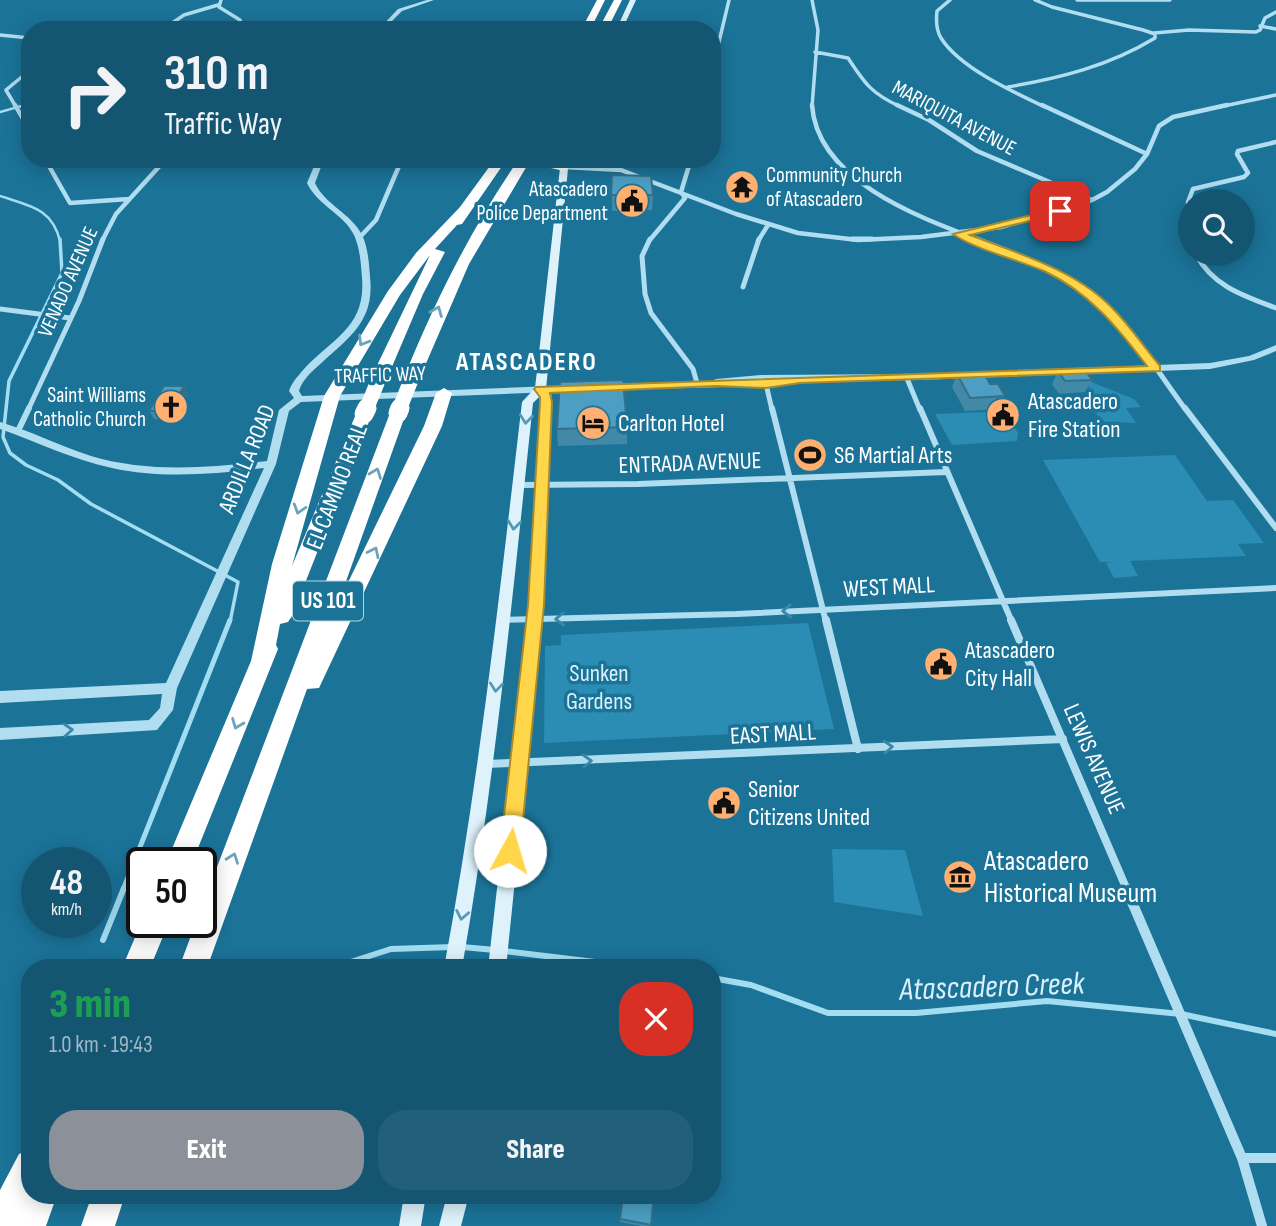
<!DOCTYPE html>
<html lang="en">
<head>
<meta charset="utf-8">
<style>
  :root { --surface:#145672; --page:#215f7a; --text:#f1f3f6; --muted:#9db7c4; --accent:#8c9099 }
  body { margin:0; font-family:"Sofia Sans Condensed",sans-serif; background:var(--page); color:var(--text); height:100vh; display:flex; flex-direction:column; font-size:26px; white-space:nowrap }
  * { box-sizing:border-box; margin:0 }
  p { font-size:23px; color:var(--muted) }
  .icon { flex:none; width:38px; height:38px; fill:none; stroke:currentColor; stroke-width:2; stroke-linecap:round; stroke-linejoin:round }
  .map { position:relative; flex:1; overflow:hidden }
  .details { position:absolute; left:21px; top:959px; width:700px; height:245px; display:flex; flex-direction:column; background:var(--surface); border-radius:28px; box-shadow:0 4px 18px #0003 }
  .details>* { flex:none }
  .guide { position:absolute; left:21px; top:21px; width:700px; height:147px; border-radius:28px; box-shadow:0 4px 18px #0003; background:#145672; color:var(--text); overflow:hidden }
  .fabs { position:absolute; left:1178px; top:189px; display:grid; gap:14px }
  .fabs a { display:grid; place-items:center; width:77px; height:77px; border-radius:50%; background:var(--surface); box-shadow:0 4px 18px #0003; font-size:35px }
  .speed { position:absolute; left:21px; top:847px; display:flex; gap:14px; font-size:35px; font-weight:700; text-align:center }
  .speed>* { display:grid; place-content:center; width:91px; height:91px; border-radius:50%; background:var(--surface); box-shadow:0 4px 18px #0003; line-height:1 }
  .speed small { font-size:18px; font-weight:400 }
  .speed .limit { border:4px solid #111; border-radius:10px; background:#fff; color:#111 }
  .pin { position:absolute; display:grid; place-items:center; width:60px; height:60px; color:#fff; margin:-30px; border-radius:14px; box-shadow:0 4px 10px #0006 }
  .me { position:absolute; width:77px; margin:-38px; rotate:6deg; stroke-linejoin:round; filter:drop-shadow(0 0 5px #0008) }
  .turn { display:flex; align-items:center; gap:24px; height:147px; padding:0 28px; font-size:32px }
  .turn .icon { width:91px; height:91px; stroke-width:2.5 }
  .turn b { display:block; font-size:49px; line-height:60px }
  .round { display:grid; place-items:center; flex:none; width:74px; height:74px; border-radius:28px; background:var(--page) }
  .overview { display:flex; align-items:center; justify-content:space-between; height:119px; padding:0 28px }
  h1 { font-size:42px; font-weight:800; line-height:52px; color:#1e9e55 }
  .button { display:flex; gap:14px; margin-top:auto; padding:14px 28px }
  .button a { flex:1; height:80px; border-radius:28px; background:var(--accent); color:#fff; font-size:28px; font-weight:800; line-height:80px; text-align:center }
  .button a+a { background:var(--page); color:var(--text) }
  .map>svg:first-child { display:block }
</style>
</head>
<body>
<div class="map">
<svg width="1276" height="1226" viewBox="0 0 1276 1226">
  <rect width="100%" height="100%" fill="#1b7398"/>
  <!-- green -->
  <path fill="#2b8db4" d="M1089,381L1134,399L1141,407L1126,408L1136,423L1105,422L1090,408L1085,399L1089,393Z
    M986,412L1009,419L1018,433L1017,441L952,445L935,414Z
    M1175,455L1207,501L1233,500L1264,543L1238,544L1246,556L1130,561L1138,576L1114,578L1106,563L1113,562H1100L1043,460Z
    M808,623L834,729L544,743L545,646L561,645V635Z
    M832,849L905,850L923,916L834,902Z"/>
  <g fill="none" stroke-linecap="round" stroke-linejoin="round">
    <!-- stream-far4 -->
    <path stroke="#a3ddf2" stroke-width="2" d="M18,107L30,104"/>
    <!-- stream-far3 -->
    <path stroke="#a3ddf2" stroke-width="2.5" d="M0,112L25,105
      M0,196C30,206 52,208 60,241"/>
    <!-- stream-far2 -->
    <path stroke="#a3ddf2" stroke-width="3.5" d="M60,239L62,273L9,381L3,437L10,453L26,465L58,480L91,504L238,582L230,622"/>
    <!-- stream-far1 -->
    <path stroke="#a3ddf2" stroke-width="5" d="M123,890L230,620"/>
    <!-- stream -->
    <path stroke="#a3ddf2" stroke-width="6" d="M103,940L124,888
      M462,947L495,950
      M504,951L645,968
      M332,968L391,949L453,947
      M712,978L751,985L828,1013H916L1047,1001L1181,1014L1276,1034"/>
    <!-- minor-far5 -->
    <path stroke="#b0def0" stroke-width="3.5" d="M221,0L219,7L240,20L241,24L236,30
      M812,0L818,30L812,107
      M950,0L937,11C936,20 936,30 941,38C960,68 1013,92 1045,107
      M1077,0H1170
      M1260,26L1276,29
      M162,30L184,15L218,5
      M1154,33L1189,30L1256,32L1260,30L1265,18L1276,12
      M0,35L30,38
      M815,52L848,58C865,84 872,94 901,107
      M712,71L729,0
      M1008,87C1060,78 1109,66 1155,38V34L1143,30L1052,7L1035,0
      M16,107L6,90L30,70
      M1219,107L1276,95"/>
    <!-- minor-far4 -->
    <path stroke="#b0def0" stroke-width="4.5" d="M15,105L30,131
      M812,105C817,181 921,218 982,241
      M897,105L929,120L977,151L1092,200
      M1042,105L1147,154
      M45,159L70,203L129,199
      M564,167L621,170L736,214L798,233L858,240L921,237L1001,227L1092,200L1107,192L1135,169L1147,154L1159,126L1173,117L1227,105
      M1190,227L1188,202L1193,189L1244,177L1248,173L1237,154L1238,151L1276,142
      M359,238L376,220L402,159
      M102,241L116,214L166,159
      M649,241L685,198L681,192L691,159
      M758,241L768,225"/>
    <!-- minor-far3 -->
    <path stroke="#b0def0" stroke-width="5" d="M650,239L642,256L645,294L651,313L693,369L697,383
      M852,239H872
      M977,239C1014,253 1052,268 1085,290C1127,319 1156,370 1186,410
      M1196,254C1212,286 1244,296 1276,308
      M743,287L759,239
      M0,309L70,318
      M906,376L920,410
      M766,384L772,410
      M28,410L79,301L103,239"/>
    <!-- minor-far2 -->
    <path stroke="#b0def0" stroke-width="6" d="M772,408L826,622
      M920,408L1012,622
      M1185,408L1276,528
      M18,431L29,408
      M519,485L638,484L946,472
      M503,620L736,614L1276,588"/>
    <!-- minor-far1 -->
    <path stroke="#b0def0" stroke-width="8" d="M826,620L858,749
      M1011,620L1127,890
      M486,764L1063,739"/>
    <!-- minor -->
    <path stroke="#b0def0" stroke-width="10" d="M1126,888L1242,1158L1262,1226
      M1242,1158H1276"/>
    <!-- tertiary -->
    <path fill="#b0def0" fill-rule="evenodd" d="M427,0H434L402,11L383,30H378L398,9Z
      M317,159H324L315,183C325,205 351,213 362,235C368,247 369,263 370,277C375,322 348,338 318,366C310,373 302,381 299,391L302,396L576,385L581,388L576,391L301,402L289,411L276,464L177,688L173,710L157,730L0,740V728L149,720L160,708L162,694L0,703V691L166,683L264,468C214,474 162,479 112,468C73,460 38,442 0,429V422C31,431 60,446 91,456C148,473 208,468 267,461L279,410L294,398L289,391C292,382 298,376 304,369C333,338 366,327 362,278C361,264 360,248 354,235C344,214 318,206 307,183Z
      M1276,345V351L1254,360L1210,369L918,380L761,381L728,384L723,387L608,390L603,387L608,384L712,381L716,379L761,375L918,374L1210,363L1249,356Z"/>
    <!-- secondary -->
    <path fill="#ddf2fb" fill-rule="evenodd" d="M630,0H636L622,30H616Z
      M561,159H569L546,389L552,396V402L543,605L506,968H488L529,605L540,396L533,403C513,592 495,780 462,968H444C479,780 500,591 522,402L535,388Z
      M404,1195H426L421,1226H399Z
      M447,1195H469L461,1226H439Z"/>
    <!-- motorway -->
    <path fill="#fff" fill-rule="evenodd" d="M597,0H605L590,30H581Z
      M614,0H622L607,30H598Z
      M495,159H507L462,224L457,225L435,249L445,252L423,294L388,376L380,381L372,376L430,255L400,295L340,396L292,566L356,414L364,409L372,414L292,616L288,622L280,624L276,645L278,649L192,863H166L251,661L272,564L324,396L388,291L416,253L460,207Z
      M519,159H531L469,264L421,375L413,380L407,378L405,375C436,299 472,227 519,159Z
      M533,159H547L570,167L564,171L542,166Z
      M444,388L452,393L442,426L319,688L307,689L207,968H179L196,922H201V909L390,413L398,408L406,413L339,601L424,426L436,393Z
      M142,921L169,922L150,968H122Z
      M30,1149V1195H57L46,1226H0V1190L19,1154Z
      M92,1195H125L115,1226H81Z"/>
    <!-- motorway-bridge-far1 -->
    <path stroke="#fff" stroke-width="15" d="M366,410L380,376
      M399,410L413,375"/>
    <!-- motorway-bridge -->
    <path stroke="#fff" stroke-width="19" d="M398,413L400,408
      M364,414L367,408"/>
  </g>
  <!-- wall -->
  <path fill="#4189a7" d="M612,175L653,195L652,210L612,211Z
    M1058,371L1092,380L1085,392L1059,394L1052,384Z
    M957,374L1005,396L1000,409L965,411L952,387Z
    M188,394L174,419H154L149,411Z
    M627,427V444L558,446L557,429Z
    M654,1195L651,1226H642L620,1222V1219Z"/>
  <!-- shaded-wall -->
  <path fill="#356f88" d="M184,386L188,394L174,419L169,411Z"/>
  <!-- building -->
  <path fill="#4c9fc2" stroke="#356f88" stroke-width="2" d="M612,175L651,176L653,195H611Z
    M1085,370L1092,380L1065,381L1058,371Z
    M984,373L990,384H998L1005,396L970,398L957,374Z
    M623,380L627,427L557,429L560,382Z
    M164,386H184L169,411H149Z
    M623,1195H654L651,1225L620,1219Z"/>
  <!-- one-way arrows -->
  <defs><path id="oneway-chevron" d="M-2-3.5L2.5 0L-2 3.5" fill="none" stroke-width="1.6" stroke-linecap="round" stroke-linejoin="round" transform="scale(1.75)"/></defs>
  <g stroke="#6ba4bc">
    <use href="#oneway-chevron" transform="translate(437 311) rotate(-68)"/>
    <use href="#oneway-chevron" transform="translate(363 341) rotate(121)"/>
    <use href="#oneway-chevron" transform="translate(376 473) rotate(-69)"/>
    <use href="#oneway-chevron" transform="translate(299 509) rotate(107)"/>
    <use href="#oneway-chevron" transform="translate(374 552) rotate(-64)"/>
    <use href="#oneway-chevron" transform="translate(237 724) rotate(112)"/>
    <use href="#oneway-chevron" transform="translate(233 858) rotate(-70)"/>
  </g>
  <g stroke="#5599b6">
    <use href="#oneway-chevron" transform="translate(526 419) rotate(96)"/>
    <use href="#oneway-chevron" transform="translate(514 525) rotate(97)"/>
    <use href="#oneway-chevron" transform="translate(496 687) rotate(96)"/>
    <use href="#oneway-chevron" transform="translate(462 915) rotate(101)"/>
  </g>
  <g stroke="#3988aa">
    <use href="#oneway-chevron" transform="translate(787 611) rotate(178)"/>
    <use href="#oneway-chevron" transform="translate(560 619) rotate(178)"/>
    <use href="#oneway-chevron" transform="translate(68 730) rotate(-3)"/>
    <use href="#oneway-chevron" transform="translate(888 747) rotate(-3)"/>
    <use href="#oneway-chevron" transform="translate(587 761) rotate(-3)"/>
  </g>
  <!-- route -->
  <path fill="#ffd54a" stroke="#a68a30" stroke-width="2" d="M1060,208L1065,211L1064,213L970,235C1020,254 1079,271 1116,312C1132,329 1145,348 1160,366V371L800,383L766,388L716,386L550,393L552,402L544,605L520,851L517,858L510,861L503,858L500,851L528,605L540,402V397L534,389L536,387L1147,366C1117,327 1089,292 1044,271C1018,260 974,249 953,234Z"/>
  <!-- icons -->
  <defs>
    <g id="temple-disc" transform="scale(1.75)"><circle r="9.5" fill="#ffaf6f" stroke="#1b7398"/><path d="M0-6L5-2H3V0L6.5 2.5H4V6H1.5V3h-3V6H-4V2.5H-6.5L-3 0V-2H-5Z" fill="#111"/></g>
    <g id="civic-disc" transform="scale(1.75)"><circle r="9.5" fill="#ffaf6f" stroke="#1b7398"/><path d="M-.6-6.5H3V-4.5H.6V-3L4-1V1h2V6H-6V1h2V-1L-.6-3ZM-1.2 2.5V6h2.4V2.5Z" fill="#111"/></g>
    <g id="church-disc" transform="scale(1.75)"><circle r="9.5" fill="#ffaf6f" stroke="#1b7398"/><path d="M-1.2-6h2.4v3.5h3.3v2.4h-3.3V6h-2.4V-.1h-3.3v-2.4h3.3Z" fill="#111"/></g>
    <g id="hotel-disc" transform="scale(1.75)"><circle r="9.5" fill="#ffaf6f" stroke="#1b7398"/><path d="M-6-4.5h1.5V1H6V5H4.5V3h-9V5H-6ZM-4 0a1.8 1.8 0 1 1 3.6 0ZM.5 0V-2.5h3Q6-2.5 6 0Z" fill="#111"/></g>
    <g id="stadium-disc" transform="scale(1.75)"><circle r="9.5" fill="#ffaf6f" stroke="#1b7398"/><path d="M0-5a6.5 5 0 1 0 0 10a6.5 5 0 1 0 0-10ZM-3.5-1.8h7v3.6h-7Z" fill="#111"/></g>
    <g id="museum-disc" transform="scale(1.75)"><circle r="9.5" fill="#ffaf6f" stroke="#1b7398"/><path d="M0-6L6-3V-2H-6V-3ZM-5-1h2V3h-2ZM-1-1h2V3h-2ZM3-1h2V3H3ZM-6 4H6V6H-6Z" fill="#111"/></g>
  </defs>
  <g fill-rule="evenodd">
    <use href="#temple-disc" x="742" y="187"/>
    <use href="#civic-disc" x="632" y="201"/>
    <use href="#church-disc" x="171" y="407"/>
    <use href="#civic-disc" x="1003" y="415"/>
    <use href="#hotel-disc" x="593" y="423"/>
    <use href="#stadium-disc" x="810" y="455"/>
    <use href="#civic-disc" x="941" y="664"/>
    <use href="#civic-disc" x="724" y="803"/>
    <use href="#museum-disc" x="960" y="877"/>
  </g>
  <g text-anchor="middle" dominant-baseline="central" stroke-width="7" stroke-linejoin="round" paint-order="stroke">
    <!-- far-street labels -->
    <g font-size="21" fill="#fff" stroke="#1b7398">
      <text transform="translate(954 118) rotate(28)">MARIQUITA AVENUE</text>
      <text transform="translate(68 282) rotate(-66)">VENADO AVENUE</text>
      <text transform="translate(380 375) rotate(-2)">TRAFFIC WAY</text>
    </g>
    <!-- far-poi labels -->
    <g font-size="21" fill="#fff" stroke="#1b7398" text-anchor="end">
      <text x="766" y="175" text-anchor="start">Community Church<tspan x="766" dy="24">of Atascadero</tspan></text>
      <text x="608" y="189">Atascadero<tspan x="608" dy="24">Police Department</tspan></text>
      <text x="146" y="395">Saint Williams<tspan x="146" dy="24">Catholic Church</tspan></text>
    </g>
    <!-- shield labels -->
    <rect fill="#1b7398" stroke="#bbd5e0" stroke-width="2" x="293" y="581.5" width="70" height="39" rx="5"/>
    <g font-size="23" font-weight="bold" fill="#fff">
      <text x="328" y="601">US 101</text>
    </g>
    <!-- poi labels -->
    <g font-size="24" fill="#fff" stroke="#1b7398" text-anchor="start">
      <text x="1028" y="401">Atascadero<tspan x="1028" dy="28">Fire Station</tspan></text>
      <text x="618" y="423">Carlton Hotel</text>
      <text x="834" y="455">S6 Martial Arts</text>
      <text x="965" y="650">Atascadero<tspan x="965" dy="28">City Hall</tspan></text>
      <text x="748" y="789">Senior<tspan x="748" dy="28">Citizens United</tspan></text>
    </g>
    <!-- street labels -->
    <g font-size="24" fill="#fff" stroke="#1b7398">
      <text transform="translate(247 459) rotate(-68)">ARDILLA ROAD</text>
      <text transform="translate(690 463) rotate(-2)">ENTRADA AVENUE</text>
      <text transform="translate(337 487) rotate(-69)">EL CAMINO REAL</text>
      <text transform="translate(889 587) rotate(-3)">WEST MALL</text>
      <text transform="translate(773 734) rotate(-3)">EAST MALL</text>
      <text transform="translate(1094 759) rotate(66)">LEWIS AVENUE</text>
    </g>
    <!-- park labels -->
    <g font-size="24" fill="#d7f1fb" stroke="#1b7398">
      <text x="599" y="673">Sunken<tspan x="599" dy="28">Gardens</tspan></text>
    </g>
    <!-- far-district labels -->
    <g font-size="26" font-weight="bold" letter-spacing="2" fill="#fff" stroke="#1b7398">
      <text x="527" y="362">ATASCADERO</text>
    </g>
    <!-- near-poi labels -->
    <g font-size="28" fill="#fff" stroke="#1b7398" text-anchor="start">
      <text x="984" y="861">Atascadero<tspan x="984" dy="32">Historical Museum</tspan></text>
    </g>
    <!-- near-water labels -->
    <g font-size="32" font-style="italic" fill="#daf1fb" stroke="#1b7398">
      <text transform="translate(992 987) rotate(-2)">Atascadero Creek</text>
    </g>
  </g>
</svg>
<div class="fabs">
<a><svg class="icon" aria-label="search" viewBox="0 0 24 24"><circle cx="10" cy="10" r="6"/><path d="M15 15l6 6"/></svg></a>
</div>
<div class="speed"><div>48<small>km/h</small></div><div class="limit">50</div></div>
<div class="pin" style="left:1060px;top:211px;background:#d93025"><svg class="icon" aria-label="arrive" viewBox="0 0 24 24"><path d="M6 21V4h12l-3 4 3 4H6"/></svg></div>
<svg class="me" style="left:510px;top:851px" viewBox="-20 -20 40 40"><circle r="19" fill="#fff"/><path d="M0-13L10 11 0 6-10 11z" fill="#ffd54a"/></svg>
<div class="guide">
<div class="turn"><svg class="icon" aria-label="right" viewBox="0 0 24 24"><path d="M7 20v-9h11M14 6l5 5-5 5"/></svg><div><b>310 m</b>Traffic Way</div></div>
</div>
<section class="details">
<div class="overview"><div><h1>3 min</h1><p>1.0 km · 19:43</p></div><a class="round" style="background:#d93025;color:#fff"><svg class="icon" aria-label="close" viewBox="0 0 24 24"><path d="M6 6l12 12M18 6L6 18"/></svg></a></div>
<div class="button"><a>Exit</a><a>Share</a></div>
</section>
</div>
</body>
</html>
